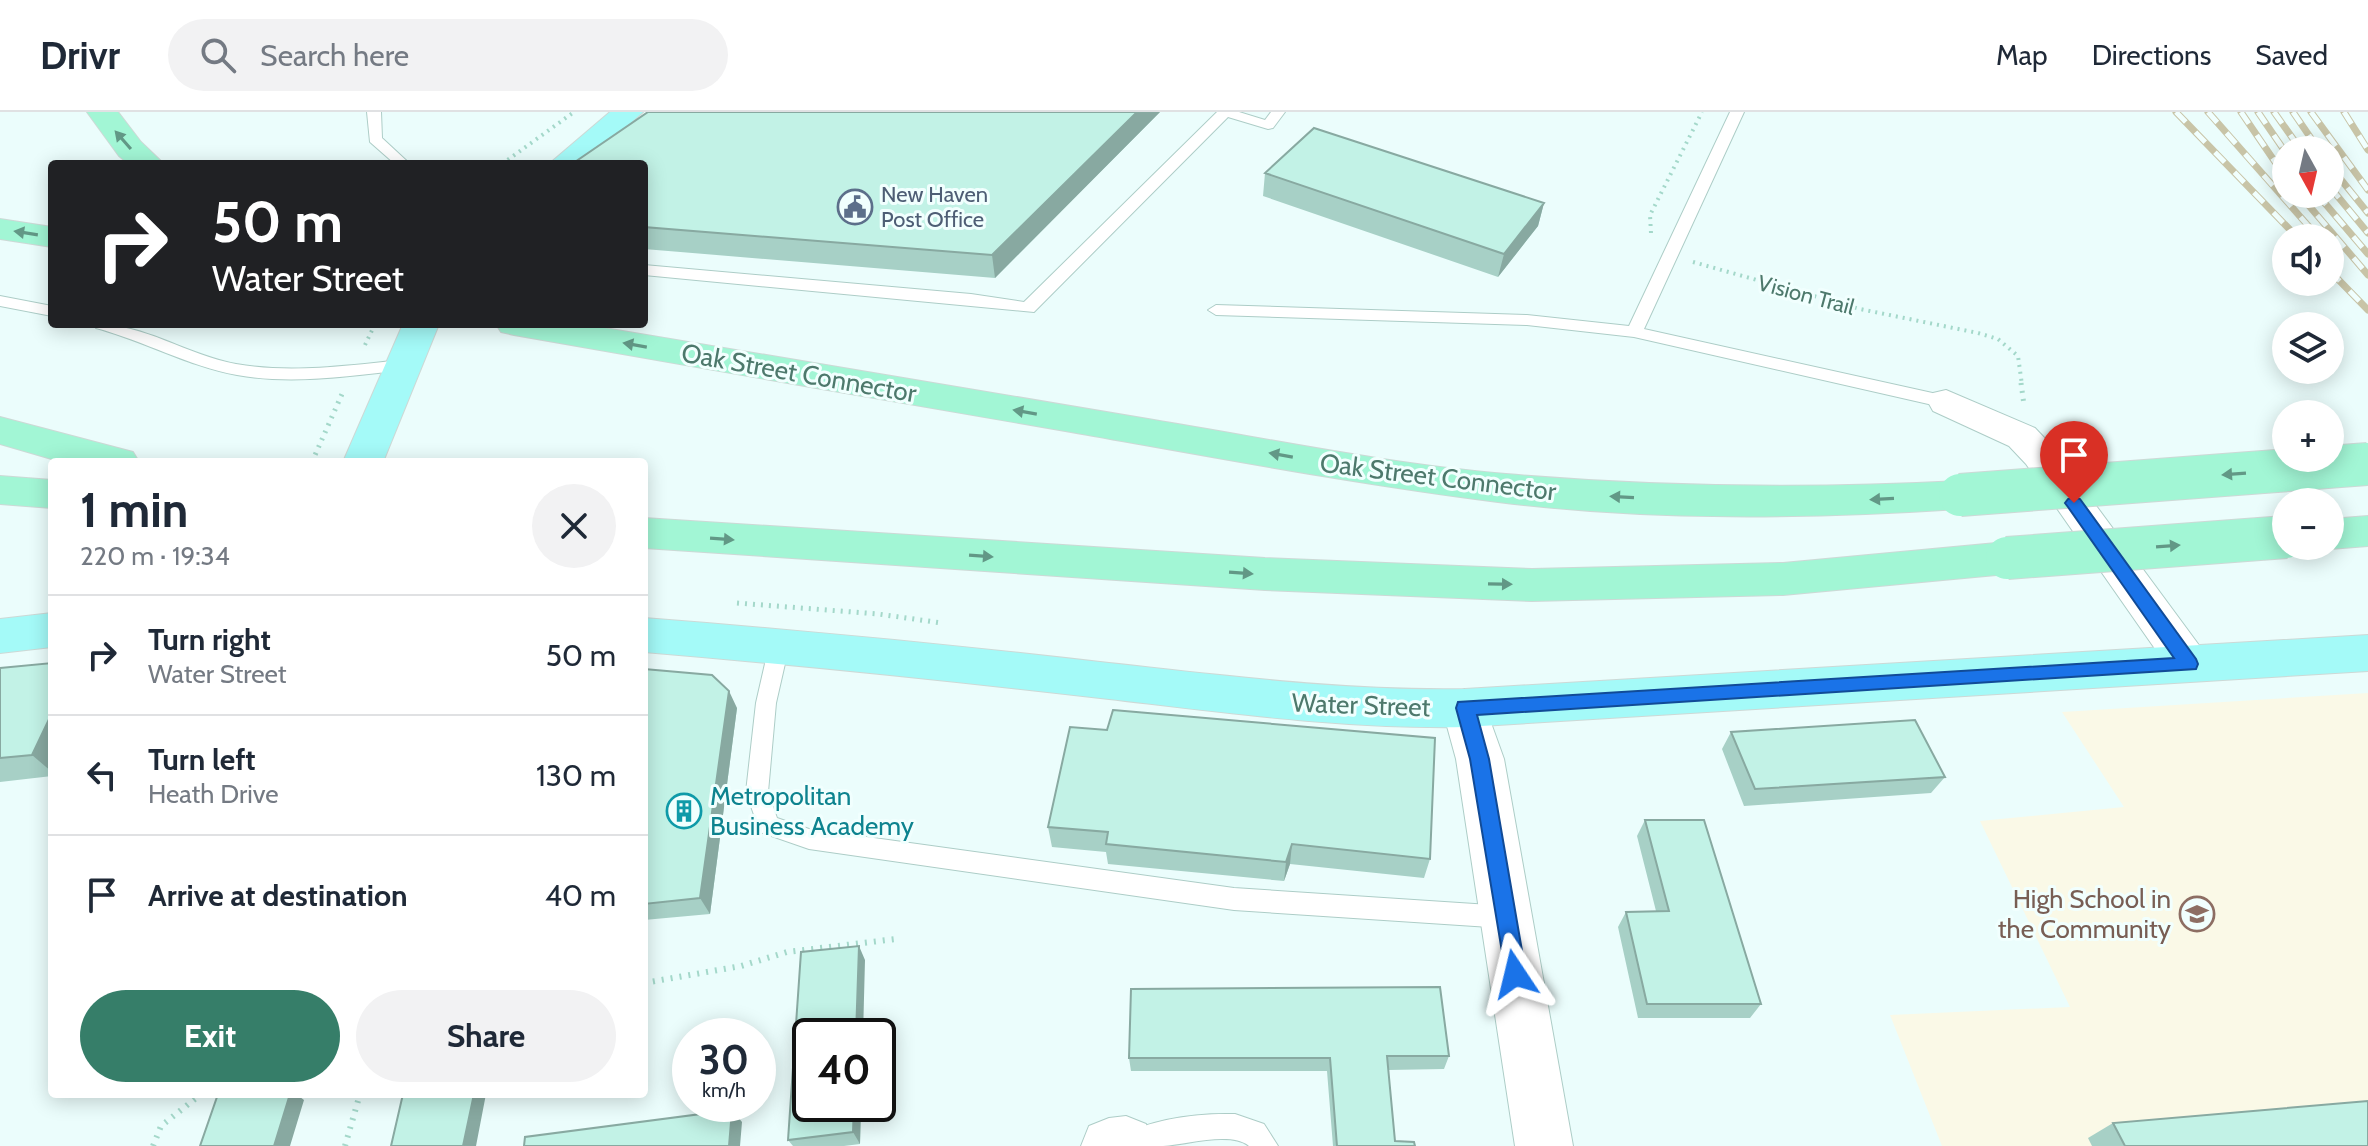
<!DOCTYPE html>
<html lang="en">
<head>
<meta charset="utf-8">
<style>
  :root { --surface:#fff; --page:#f2f2f3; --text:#1f2937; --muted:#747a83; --line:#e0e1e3; --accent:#367e69 }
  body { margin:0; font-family:Cabin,sans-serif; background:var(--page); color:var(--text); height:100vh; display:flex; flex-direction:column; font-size:30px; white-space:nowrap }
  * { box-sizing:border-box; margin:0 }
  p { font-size:26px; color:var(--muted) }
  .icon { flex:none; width:44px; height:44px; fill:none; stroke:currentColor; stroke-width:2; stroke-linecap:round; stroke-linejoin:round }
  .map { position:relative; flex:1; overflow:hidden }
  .panel { position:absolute; left:48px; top:346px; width:600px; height:640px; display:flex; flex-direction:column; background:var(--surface); border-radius:8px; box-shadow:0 4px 20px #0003 }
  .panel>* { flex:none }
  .hud { position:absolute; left:48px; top:48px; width:600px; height:168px; border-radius:8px; box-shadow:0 4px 20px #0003; background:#202124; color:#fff; overflow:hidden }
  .needle { width:52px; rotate:172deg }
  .fabs { position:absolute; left:2272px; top:24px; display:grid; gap:16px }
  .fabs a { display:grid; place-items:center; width:72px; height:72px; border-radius:50%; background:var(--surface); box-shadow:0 4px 20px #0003; font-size:40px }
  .speed { position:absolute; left:672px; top:906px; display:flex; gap:16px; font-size:40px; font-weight:700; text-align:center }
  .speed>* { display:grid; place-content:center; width:104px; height:104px; border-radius:50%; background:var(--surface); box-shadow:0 4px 20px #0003; line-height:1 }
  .speed small { font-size:20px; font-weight:400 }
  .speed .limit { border:4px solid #111; border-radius:12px; background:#fff; color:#111 }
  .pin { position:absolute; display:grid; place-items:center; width:68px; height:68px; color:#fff; margin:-82px -34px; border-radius:50% 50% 50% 0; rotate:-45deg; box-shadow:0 0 8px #0007 }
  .pin .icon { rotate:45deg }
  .me { position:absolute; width:88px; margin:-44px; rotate:350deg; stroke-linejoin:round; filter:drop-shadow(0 0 6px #0008) }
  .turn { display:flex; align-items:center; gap:28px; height:168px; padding:0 32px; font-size:36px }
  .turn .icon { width:104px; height:104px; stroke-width:2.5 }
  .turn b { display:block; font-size:56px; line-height:68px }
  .round { display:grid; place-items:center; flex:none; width:84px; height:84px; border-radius:42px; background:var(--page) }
  .head { display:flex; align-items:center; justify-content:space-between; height:136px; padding:0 32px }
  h1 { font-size:48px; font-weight:700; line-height:60px }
  .cta { display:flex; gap:16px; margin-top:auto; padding:16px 32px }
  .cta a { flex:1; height:92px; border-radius:48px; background:var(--accent); color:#fff; font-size:32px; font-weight:700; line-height:92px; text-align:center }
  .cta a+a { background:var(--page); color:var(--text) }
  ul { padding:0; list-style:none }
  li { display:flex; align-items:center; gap:24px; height:120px; padding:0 32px; border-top:2px solid var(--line) }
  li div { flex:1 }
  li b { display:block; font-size:30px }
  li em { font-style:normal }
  header { display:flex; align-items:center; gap:48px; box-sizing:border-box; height:112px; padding:0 40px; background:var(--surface); border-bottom:2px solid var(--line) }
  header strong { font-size:38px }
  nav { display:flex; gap:44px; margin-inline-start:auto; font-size:28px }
  .search { width:560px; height:72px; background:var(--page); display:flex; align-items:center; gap:20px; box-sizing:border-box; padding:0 28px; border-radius:44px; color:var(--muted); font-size:30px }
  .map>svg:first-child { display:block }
</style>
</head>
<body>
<header>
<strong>Drivr</strong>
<div class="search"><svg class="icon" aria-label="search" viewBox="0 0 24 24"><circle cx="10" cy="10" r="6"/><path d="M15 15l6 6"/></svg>Search here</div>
<nav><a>Map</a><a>Directions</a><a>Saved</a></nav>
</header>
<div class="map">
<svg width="2368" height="1034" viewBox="0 0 2368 1034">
  <rect width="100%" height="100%" fill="#ebfdfc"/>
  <!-- education -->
  <path fill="#faf9e7" d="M2368,581V1034H1942L1890,903L2070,895L1980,709L2124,695L2062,600Z"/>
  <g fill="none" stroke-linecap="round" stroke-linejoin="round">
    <!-- service casing -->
    <g stroke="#adcdc7" stroke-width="2">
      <path id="service" d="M367,0H381L382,26L410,52H395L370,30Z
        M1217,0H1239L1265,8L1271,0H1285L1273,16L1268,17L1228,5L1034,200L644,163V153L971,182L1024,190Z
        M1730,0H1744L1644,217L1946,284L1955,290L1952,294L1946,296L1634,225L1527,213L1216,203L1208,198L1216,193L1527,203L1629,214Z
        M0,184L52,194V204L0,194Z
        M94,212C145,212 187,243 236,252C292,262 349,253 404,248L412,253L404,258C349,264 292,273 237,263C188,254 144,229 96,216Z
        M779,526L786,528L789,534L776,591L768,680L777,706L809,717L1234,776L1505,794L1513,797L1517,805L1513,813L1505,816L1234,798L809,737L760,720L746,680L756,591L769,534L772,528Z
        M1235,1002L1264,1012L1278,1034H1249C1231,1019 1185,1033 1163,1034C1146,1034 1130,1034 1113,1034L1117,1025C1153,1007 1194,1001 1235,1002Z"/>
    </g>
    <!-- minor casing -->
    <g stroke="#adcdc7" stroke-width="2">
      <path id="minor" d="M1946,278L2035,316L2052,334L2204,540L2210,552L2204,564L2189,569L2174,564L2026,352L2009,334L1933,299L1928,290L1933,281Z
        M1126,1004L1146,1012L1153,1034H1081L1089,1014L1109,1006Z"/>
    </g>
    <!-- tertiary casing -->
    <g stroke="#adcdc7" stroke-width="2">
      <path id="tertiary" d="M1465,577L1481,583L1504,647L1573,1034H1515L1456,647L1442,596L1449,583Z"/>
    </g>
    <!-- primary casing -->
    <g stroke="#cdd9d6" stroke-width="2">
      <path id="primary" d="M610,0H643L584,52H549Z
        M403,212H439L383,350H343Z
        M52,501V535L0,541V507Z
        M644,506C799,518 954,533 1109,551C1228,564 1345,579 1465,577L2368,523V559L1465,615C1345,617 1228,601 1109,587C954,569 799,553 644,540Z"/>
    </g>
    <!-- motorway casing -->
    <g stroke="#cdd9d6" stroke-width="2">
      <path id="motorway" d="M87,0H118L141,30L164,52H129L119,44Z
        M0,107L52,115V135L0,127Z
        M496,212H581C772,244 963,276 1154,308C1270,327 1389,352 1506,362C1658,375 1808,377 1960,369L1974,373L1980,383L1974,393L1960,397C1807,407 1651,409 1498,390C1355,372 1213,345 1071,320C885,288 700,256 514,223L501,220Z
        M0,305L133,340L139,350H62L0,332Z
        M0,364L52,368V396L0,392Z
        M2368,404V434L2330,437L2320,434H2330V407Z
        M644,406L1265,446L1532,457L1783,451L2007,430L2022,435L2028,446L2022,457L2007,462L1783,483L1532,489L1265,478L644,436Z"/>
    </g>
    <!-- path-far2 -->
    <path stroke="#a4d8ca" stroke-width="4" stroke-dasharray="2 5" stroke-linecap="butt" d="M502,52L574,0
      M1651,121L1650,103L1702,0
      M1693,150L1860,197L1978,221L1998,227L2018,244L2022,273
      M365,233L375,212"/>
    <!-- path-far1 -->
    <path stroke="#a4d8ca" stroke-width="5" stroke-dasharray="2 6" stroke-linecap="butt" d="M2021,271L2024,293
      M312,350L342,282
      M737,491L878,502L942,511"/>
    <!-- path -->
    <path stroke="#a4d8ca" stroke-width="6" stroke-dasharray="2 7" stroke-linecap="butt" d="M644,871L741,854L787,840L896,827
      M153,1034L161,1014L201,982
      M345,1034L360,982"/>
    <!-- service -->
    <use href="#service" fill="#fff" fill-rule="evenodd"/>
    <!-- minor -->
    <use href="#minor" fill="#fff" fill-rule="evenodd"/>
    <!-- tertiary -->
    <use href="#tertiary" fill="#fff" fill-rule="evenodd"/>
    <!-- primary -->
    <use href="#primary" fill="#a4faf8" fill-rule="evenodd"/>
    <!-- motorway -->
    <use href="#motorway" fill="#a2f6d5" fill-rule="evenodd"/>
    <!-- rail casing -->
    <g stroke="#c8c4a7" stroke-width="7">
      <path id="rail" d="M2176,0L2298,126
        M2208,0L2319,126
        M2241,0L2286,66
        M2258,0L2286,41
        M2274,0L2301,38
        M2293,0L2319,38
        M2311,0L2368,78
        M2344,0L2368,38
        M2330,54L2368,101
        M2330,75L2368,121
        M2299,82L2368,163
        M2317,82L2368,142
        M2330,159L2368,198"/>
    </g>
    <!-- rail -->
    <use href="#rail" stroke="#f1fffe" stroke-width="5" stroke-dasharray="14" stroke-linecap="butt"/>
    <!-- motorway-bridge casing -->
    <g stroke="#cdd9d6" stroke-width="44" stroke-linecap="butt">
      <path id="motorway-bridge" d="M1960,383L2368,352
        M2007,446L2286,425"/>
    </g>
    <!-- motorway-bridge -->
    <use href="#motorway-bridge" stroke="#a2f6d5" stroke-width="42"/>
  </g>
  <!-- wall -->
  <path fill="#a7d0c6" d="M1160,0L995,166L644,137V52Z
    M1265,61L1544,91L1538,114L1498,165L1263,84Z
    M52,551V664L0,670V556Z
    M644,557L737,596L710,802L644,808Z
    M1070,615L1430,747L1424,766L1290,752L1284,769L1108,752L1106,740L1052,735L1048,715Z
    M1731,620L1945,665L1931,681L1744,694L1722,637Z
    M1645,708L1761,892L1750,906H1638L1618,815L1626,800L1656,799L1637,724Z
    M865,848L810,992H861L860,1032L844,1034H793L788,1028Z
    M1449,944L1444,957L1388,958L1395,1029L1415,1034H1333L1327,959H1131L1129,946Z
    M2113,1011L2368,1034H2092L2088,1026Z"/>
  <!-- shaded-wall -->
  <path fill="#88a9a1" d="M1137,0H1160L995,166L992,143Z
    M1544,91L1538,114L1498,165L1504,142Z
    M729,579L737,596L710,802L700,786Z
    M52,601V660L32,643Z
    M1292,732L1290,752L1284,769L1286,750Z
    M859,834L865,848L863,924H856Z
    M290,982H296L304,988L290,1034H274Z
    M474,982H486L476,1034H463Z
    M854,992H861L860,1032L853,1020Z
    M732,998L742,1010L740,1034H729Z"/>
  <!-- building -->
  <path fill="#c2f2e6" stroke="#88a9a1" stroke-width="2" d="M648,0H1137L992,143L644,115V52H572Z
    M1314,16L1544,91L1504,142L1265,61Z
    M52,551V601L32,643L0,646V556Z
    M644,557L712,563L729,579L700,786L644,792Z
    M1113,598L1435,626L1430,747L1292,732L1286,750L1106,732L1108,720L1048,715L1070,615L1107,618Z
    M1915,608L1945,665L1755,677L1731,620Z
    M1645,708H1704L1761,892H1647L1626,800L1669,799Z
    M859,834L856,924H810V992H854L853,1020L788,1028L801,840Z
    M1440,875L1449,944H1387L1395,1029L1414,1030L1415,1034H1337L1330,946H1129L1131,877Z
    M255,982H290L274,1034H200L217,985Z
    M403,982H474L463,1034H391Z
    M2368,989V1034H2125L2113,1011Z
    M732,998L729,1034H524L525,1025Z"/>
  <!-- one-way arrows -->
  <defs><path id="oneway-solid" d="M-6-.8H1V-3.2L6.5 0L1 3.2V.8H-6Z" transform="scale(2)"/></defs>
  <g fill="#629886">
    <use href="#oneway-solid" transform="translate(123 28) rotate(-131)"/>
    <use href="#oneway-solid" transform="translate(26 121) rotate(-171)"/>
    <use href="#oneway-solid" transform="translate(635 233) rotate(-170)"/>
    <use href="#oneway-solid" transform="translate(1025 300) rotate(-170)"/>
    <use href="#oneway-solid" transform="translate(1281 343) rotate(-170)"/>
    <use href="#oneway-solid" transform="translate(2234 362) rotate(176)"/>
    <use href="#oneway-solid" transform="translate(1622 385) rotate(-177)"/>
    <use href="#oneway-solid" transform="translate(1882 387) rotate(177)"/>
    <use href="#oneway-solid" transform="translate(722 427) rotate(4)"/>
    <use href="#oneway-solid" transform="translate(2168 434) rotate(-4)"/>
    <use href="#oneway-solid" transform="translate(981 444) rotate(4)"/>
    <use href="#oneway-solid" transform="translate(1241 461) rotate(4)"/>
    <use href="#oneway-solid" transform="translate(1500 472) rotate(1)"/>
  </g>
  <!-- route -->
  <path fill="#1a73e8" stroke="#114b97" stroke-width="2" d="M2074,385L2080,387L2196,547L2198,552L2196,557L1477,603L1489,647L1526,862L1523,870L1515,873L1507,870L1470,647L1456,596L1458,590L2174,546L2068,395L2065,391L2068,387Z"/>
  <!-- icons -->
  <defs>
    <g id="civic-ring" transform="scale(1.8)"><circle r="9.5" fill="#f1fffe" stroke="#5c6f8a" stroke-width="1.5"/><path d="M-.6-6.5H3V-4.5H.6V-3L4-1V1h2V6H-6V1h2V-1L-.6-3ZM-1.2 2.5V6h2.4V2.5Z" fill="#5c6f8a"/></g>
    <g id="building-ring" transform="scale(1.8)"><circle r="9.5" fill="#f1fffe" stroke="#0f9aa8" stroke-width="1.5"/><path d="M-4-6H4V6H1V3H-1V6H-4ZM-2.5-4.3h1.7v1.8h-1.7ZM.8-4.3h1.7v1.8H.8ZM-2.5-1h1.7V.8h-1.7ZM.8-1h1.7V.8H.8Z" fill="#0f9aa8"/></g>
    <g id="school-ring" transform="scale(1.8)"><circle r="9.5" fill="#f1fffe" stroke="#8d6e63" stroke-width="1.5"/><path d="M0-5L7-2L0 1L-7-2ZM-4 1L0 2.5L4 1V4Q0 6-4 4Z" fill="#8d6e63"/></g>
  </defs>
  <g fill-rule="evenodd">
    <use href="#civic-ring" x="855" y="95"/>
    <use href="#building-ring" x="684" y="699"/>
    <use href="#school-ring" x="2197" y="802"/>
  </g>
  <g text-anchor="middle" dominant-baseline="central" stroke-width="6" stroke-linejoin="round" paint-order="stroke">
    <!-- far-service labels -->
    <g font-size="22" fill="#4e5e75" stroke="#f1fffe" text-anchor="start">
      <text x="881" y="82">New Haven<tspan x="881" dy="25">Post Office</tspan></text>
    </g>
    <!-- far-street labels -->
    <g font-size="22" fill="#4d796c" stroke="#f1fffe">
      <text transform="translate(1806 183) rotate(15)">Vision Trail</text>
    </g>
    <!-- street labels -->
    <g font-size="26" fill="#4d796c" stroke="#f1fffe">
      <text transform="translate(799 261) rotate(10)">Oak Street Connector</text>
      <text transform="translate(1438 365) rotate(7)">Oak Street Connector</text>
      <text transform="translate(1361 593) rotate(2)">Water Street</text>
    </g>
    <!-- culture labels -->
    <g font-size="26" fill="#0d838f" stroke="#f1fffe" text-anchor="start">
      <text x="710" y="684">Metropolitan<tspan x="710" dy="30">Business Academy</tspan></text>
    </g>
    <!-- education labels -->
    <g font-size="26" fill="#785e54" stroke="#f1fffe" text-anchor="end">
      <text x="2171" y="787">High School in<tspan x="2171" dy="30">the Community</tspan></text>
    </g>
  </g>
</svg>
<div class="fabs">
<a><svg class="needle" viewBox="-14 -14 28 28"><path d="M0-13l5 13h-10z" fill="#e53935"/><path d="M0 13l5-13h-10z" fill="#747a83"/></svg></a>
<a><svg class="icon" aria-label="sound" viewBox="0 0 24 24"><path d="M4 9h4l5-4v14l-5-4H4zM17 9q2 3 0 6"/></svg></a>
<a><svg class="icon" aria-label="layers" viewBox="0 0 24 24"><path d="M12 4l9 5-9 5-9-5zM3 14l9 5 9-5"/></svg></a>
<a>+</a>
<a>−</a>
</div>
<div class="speed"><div>30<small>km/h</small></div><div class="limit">40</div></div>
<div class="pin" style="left:2074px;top:391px;background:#d93025"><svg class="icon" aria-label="arrive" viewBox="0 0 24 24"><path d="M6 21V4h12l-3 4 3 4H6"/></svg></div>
<svg class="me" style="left:1515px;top:862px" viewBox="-20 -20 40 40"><path d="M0-17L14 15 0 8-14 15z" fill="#1a73e8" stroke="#fff" stroke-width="4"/></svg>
<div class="hud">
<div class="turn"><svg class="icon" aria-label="right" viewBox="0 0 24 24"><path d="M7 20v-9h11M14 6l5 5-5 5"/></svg><div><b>50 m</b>Water Street</div></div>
</div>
<section class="panel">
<div class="head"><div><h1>1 min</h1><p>220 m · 19:34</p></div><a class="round"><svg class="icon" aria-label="close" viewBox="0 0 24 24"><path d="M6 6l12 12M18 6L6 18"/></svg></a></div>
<ul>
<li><svg class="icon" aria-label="right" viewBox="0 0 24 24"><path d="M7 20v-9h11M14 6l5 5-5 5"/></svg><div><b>Turn right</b><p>Water Street</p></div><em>50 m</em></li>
<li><svg class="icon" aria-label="left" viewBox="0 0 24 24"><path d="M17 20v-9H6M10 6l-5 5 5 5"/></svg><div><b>Turn left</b><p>Heath Drive</p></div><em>130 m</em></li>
<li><svg class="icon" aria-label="arrive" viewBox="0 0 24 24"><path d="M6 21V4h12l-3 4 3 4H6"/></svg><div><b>Arrive at destination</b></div><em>40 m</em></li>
</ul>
<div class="cta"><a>Exit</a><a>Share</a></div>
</section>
</div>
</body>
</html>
